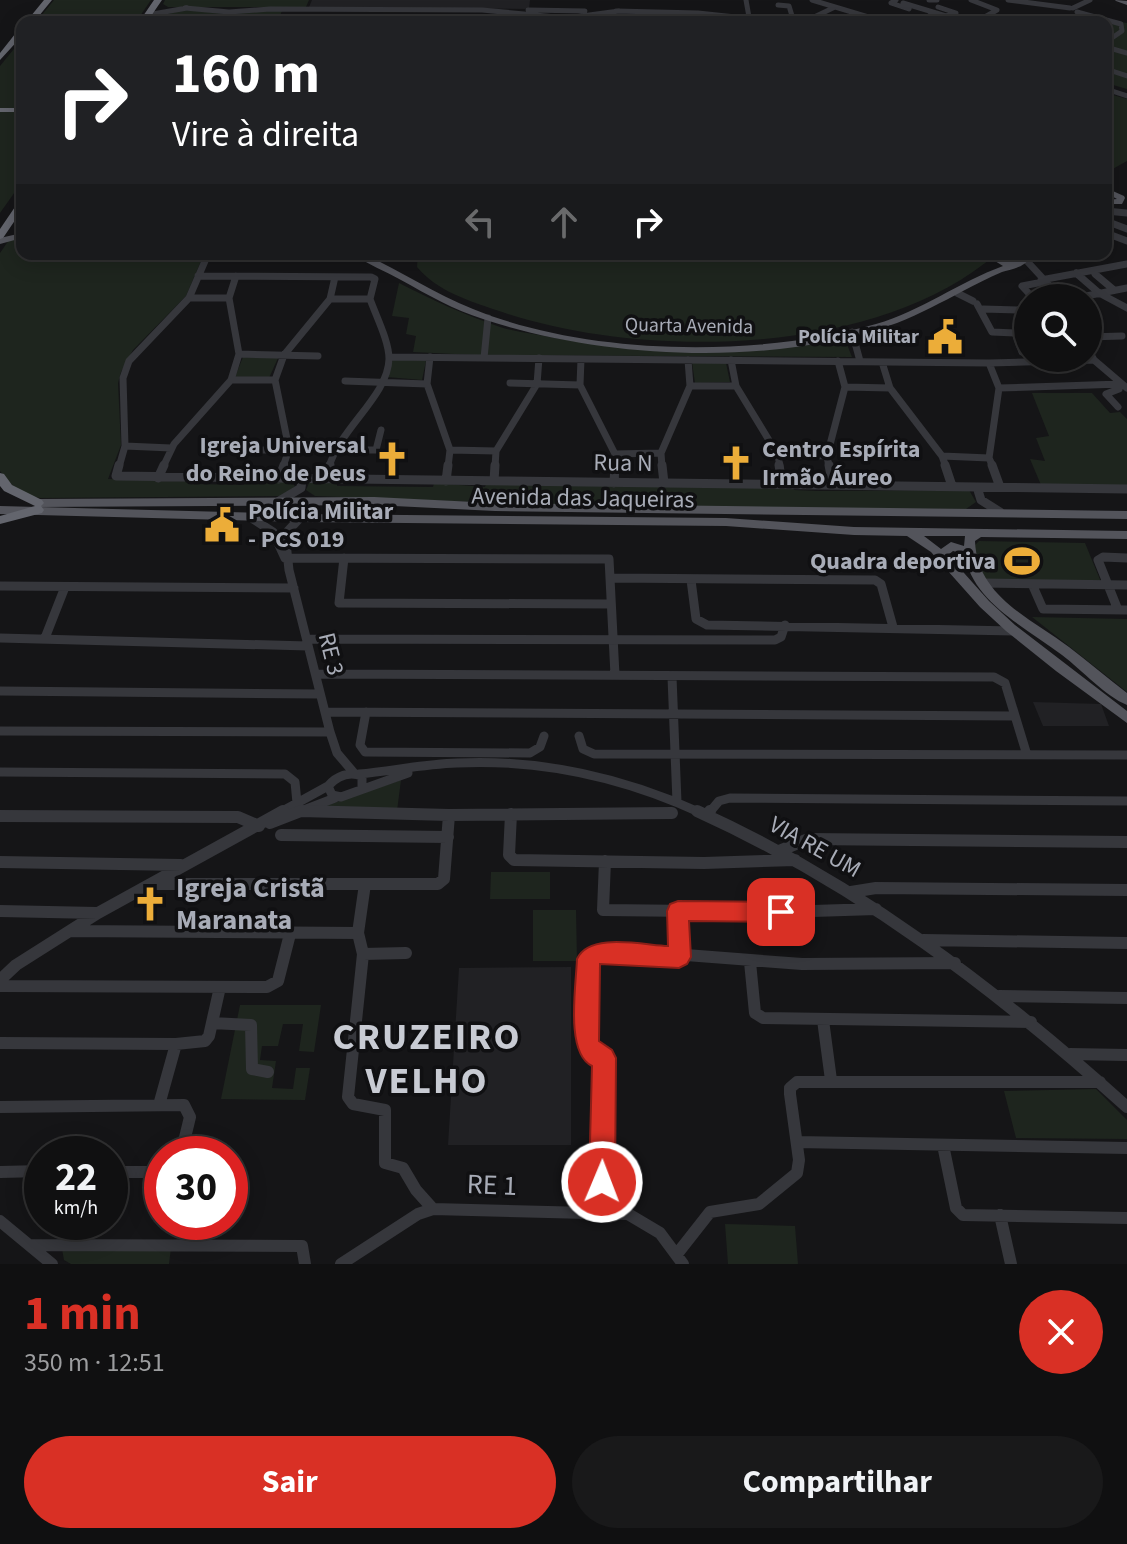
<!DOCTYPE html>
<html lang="pt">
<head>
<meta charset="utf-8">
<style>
  :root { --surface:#101011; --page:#19191a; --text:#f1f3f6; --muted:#9c9d9f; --line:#303031; --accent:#d93025 }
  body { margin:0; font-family:"Source Sans 3",sans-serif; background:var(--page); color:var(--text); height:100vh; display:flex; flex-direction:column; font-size:30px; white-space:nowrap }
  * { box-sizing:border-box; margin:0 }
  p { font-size:26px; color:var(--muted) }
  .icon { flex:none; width:44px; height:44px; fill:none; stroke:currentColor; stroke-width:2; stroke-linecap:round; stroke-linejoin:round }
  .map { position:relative; height:1264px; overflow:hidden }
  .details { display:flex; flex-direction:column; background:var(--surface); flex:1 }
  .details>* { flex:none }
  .guide { position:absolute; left:16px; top:16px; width:1096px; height:244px; border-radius:16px; box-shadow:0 4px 20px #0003,0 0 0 2px var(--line); background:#202124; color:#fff; overflow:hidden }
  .fabs { position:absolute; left:1014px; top:284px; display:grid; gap:16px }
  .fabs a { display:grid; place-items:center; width:88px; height:88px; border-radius:50%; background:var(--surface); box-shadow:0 4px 20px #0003,0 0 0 2px var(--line); font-size:40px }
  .speed { position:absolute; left:24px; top:1136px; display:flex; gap:16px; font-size:40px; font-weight:700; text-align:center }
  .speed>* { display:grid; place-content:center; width:104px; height:104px; border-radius:50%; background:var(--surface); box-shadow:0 4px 20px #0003,0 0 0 2px var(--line); line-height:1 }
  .speed small { font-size:20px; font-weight:400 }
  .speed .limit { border:12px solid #d22; background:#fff; color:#111 }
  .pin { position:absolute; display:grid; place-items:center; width:68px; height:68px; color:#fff; margin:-34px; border-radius:16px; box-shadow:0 4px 12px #0006 }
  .me { position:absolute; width:88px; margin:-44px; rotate:1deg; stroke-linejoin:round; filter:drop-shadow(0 0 6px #0008) }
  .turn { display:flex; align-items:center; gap:28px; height:168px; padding:0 24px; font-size:36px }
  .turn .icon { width:104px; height:104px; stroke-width:2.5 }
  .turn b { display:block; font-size:56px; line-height:68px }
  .lanes { display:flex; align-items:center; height:76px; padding:0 24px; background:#0003; justify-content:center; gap:40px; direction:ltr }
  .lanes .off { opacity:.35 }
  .round { display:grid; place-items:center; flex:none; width:84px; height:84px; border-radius:42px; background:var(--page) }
  .overview { display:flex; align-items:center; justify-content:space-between; height:136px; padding:0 24px }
  h1 { font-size:48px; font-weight:700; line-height:60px; color:var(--accent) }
  .cta { display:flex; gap:16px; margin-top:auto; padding:16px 24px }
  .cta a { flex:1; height:92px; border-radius:48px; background:var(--accent); color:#fff; font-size:32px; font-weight:700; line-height:92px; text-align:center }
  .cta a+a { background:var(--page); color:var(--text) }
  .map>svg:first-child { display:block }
</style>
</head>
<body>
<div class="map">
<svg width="1127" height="1264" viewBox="0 0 1127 1264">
  <rect width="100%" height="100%" fill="#151517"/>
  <!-- built -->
  <path fill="#212124" d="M312,0H530L529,9L309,7Z
    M1033,702L1101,704L1109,726H1043Z
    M571,967V1145H448L459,968Z"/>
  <!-- green -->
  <path fill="#1e251e" d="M54,0H151L136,22H36Z
    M165,0H309L306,7H168L163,4Z
    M165,10L282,11L277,22H151L157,12Z
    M640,16L752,22H561Z
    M1096,17L1127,23V89L1106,83V22H1088Z
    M22,39V109H0V66Z
    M1106,93L1127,99V161L1109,171H1106Z
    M0,112H22V182L0,213Z
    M22,236V254H204L186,296L133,350L121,372L118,383L121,445L108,479L197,480L196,484L244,485L246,481L293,482L295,487L281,496L40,498C22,495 10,485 0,471V253L9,240Z
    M418,254H996C877,358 638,360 496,310C467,300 437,291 417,267Z
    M399,283C432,300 465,315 500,327C518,333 537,334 555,338C652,356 739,351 836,340L846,342L852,357L474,355L413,352L416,336L406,334L409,318L392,316Z
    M243,357L278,358L269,378L235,377Z
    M422,358L426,361L422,380L387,377L393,359Z
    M692,362L726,363L730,382L695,383Z
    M1032,393H1092L1110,413L1120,412L1127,419V487L1041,485L1030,459L1045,461L1036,438L1049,436Z
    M337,482V486L433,487L434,483L485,487L486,484L793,487L794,490L818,491L969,490L976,502L966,509L584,506L315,496L306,490L309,483Z
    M979,541L1085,543L1101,582L985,580L974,546Z
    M1032,617L1127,619V692Z
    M401,780L397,811L313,810Z
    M491,872H550V899H490Z
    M533,910H576L577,961H533Z
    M240,1005H321L314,1052L299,1051L303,1024H283L278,1046H262L260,1060L276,1061L272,1088L293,1089L296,1068H310L305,1100L221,1099Z
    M1096,1089L1127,1120V1139L1016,1138L1004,1091Z
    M725,1224L795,1226L798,1264H728Z
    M171,1248L169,1264H71L64,1260L62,1249Z"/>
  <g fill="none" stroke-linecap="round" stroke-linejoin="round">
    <!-- minor-far3 -->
    <path stroke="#36373c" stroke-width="5" d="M746,0L749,17
      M812,0L885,22
      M896,0L891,3L909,9
      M929,0H937
      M971,0L997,10L976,22
      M1008,0L1070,8
      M903,3L946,16L956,13L938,7
      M778,5L789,6L793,19L790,22
      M185,8L229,12L270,9L482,10L567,18L619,11
      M1073,8L1090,0
      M528,10L585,11
      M616,11L698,13L783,22
      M1077,12L1121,24L1122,31L1106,42
      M147,15L187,8
      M810,19L835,7
      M919,21L931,15
      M1106,47L1127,53
      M1106,69L1127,76
      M1106,89L1127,96"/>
    <!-- minor-far2 -->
    <path stroke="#36373c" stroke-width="7" d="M1106,211L1127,213
      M1106,221L1127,229
      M1106,233L1127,241
      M1025,259L1061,298
      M1076,273L1099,293L1127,308
      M1095,274L1114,290
      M198,276L371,277L375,279L370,299
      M1041,280L1127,264
      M957,293L973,301
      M189,298H229
      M229,298L236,276
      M1033,298L1022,286L1043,282
      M1076,298L1127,288
      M330,299H370
      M977,304L992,332L1015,333L1022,352
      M983,309L1022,310L1028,316
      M852,332L860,361
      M1088,337L1122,336
      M1088,349L1094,360L1127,388
      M239,354L318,356
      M389,357L989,363L1094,360
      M430,357L427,384L450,450L448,467
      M484,358L488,318
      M581,359L580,385L615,454V467
      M731,360L736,386L778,455L780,467
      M882,362L890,388L942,456
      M989,363L999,388L989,458L993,467
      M231,380H275
      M345,381L427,384
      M510,383L580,385
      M690,386H736
      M845,387L890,388
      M999,388L1121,384
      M1118,407L1106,394L1119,389
      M125,446L171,448
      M261,450H376L381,430
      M450,450L496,451
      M615,454L661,453
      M778,455L827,456
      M119,467L125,446L123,378L129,361L189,298L208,254
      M163,467L174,444L231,380L239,354L229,298
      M283,467L289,449L275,380L284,355L330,299L335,277
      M329,467C340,428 388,396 389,359C389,341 376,316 370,299
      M495,467L496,451L537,384L539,358
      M662,467L661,453L690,386L688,360
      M829,467L827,456L845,387L838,361
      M946,467L942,456L989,458"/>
    <!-- minor-far1 -->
    <path stroke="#36373c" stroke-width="9" d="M119,465L116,476L1127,489
      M662,465L664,483
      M779,465L782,484
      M829,465L833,485
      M945,465L952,486
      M992,465L1000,487
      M158,478L164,465
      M279,479L284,465
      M326,479L330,465
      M446,481L448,465
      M494,481L495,465
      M614,483L615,465
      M977,487L981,500L1000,512
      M279,501L301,488L302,479
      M250,517L273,532L285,558
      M300,518L285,534L289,570L330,732L337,753L354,773
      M285,558L609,559L615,675
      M344,558L339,603L611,604
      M611,578L875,580L881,584L893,627
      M691,580L696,619L707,625L1014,631
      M982,583L1127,585
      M1032,584L1043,609L1127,610
      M0,586L294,588
      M1118,610L1098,560L1103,557L1127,558
      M0,638L308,646
      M45,638L65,587
      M307,639L775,640L781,637L785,625
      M316,674L994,677L1005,683L1027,755
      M672,677L677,802
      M0,691L320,694
      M325,712L1015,716
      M366,712L360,745L365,752L530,753L540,747L544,736
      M0,731L330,732
      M579,736L583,749L594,754L1127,755
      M0,772L285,774L295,782L297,803
      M359,774C392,771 424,764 457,763C541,759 625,778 701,813
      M362,789V776C349,771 337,776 328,786L332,795L341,797L408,773
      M301,811L372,813
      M279,813L328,786
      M296,813L335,798
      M709,813L719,801L730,798L1127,801"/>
    <!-- minor -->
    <path stroke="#36373c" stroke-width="12" d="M301,811L449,815L672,813
      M697,811C858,884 996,989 1127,1107
      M511,814L509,855L514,860L704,863L795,860
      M707,815L710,811
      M0,816L238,817L259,826
      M270,823L301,811
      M281,835L448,837
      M779,851L808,839L1127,842
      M605,861L603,910L781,912L876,909
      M0,862L181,865
      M153,884H438L444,879L449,815
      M851,892L876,888L1127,890
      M0,911L97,913
      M678,911L679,957
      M70,931L358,933L363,954L348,1097L353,1104L385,1110V1163L403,1168L416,1190L433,1209
      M358,933L365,884
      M923,940L1127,943
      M363,954L406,953
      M750,962L755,1013L763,1018L1031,1022
      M0,980L16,965L98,913L283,811
      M0,986L267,987L278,981L290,934
      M999,996L1127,998
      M823,1020L831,1080
      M212,1023L251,1025L252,1069L268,1072
      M0,1043L176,1044L205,1041L209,1036L220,987
      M1070,1054L1127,1055
      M159,1105L176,1044
      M0,1107L184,1105L190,1117L181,1154
      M797,1142L1127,1148
      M943,1145L956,1208L963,1215L1127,1218
      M0,1172L42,1171
      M110,1172H162
      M602,1213L604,1058L595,1056L587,1045V966L591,955L647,952L802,964L955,963
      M1000,1215L1011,1264
      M0,1221L52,1264
      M31,1245L302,1246L305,1264
      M677,1254L710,1212L759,1204L797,1173L799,1160L790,1094V1088L797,1082H1100
      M341,1264L418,1214L433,1209L628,1214L660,1233L683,1264"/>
    <!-- major -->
    <path fill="#53545b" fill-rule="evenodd" d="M1115,0L1127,1V5L1116,1Z
      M1106,188L1124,196L1125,198L1122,204H1106V200L1117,199L1106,193Z
      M22,233V238L0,244V238Z
      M353,254H364C401,271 435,294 473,309C587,356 758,358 876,324C921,311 959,282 1003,266L995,261L1002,254H1011L1005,260C1014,264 1017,262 1023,254H1031C1029,257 1028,262 1024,264C1019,268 1008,270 1002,272C988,278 976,284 963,291C942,302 920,314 897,323C776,367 605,360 483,319C454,310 428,295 401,280C385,271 367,264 353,254Z
      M374,497L495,503L1127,511V519L495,511L374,505L38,507L33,503L38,499Z
      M0,506L300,514L726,518L854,527L1127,531V539L981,537L975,541C977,596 1030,618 1069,647C1089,662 1107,678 1127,693V705C1105,696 1082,670 1062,655C1036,635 1005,619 983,593C974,582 967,569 964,554L953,551L948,555L989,601L1015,625L1127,711V723L1056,671L1006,631L980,607L931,552L907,536L854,535L726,526L300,522L0,514ZM924,536H965L964,546L951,542L941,549Z"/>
    <!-- highway -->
    <path fill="#63656d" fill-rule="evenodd" d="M44,0H52L34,22H26Z
      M154,0H162L147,22H139Z
      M19,29H22V36L0,60V53Z
      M0,108H22V112H0Z
      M22,200V210L3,238L0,239V229L19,201Z
      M0,473L4,474L12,485L42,500L44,503L41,506L44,510L42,513L0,524V516L35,506L4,491L0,486Z"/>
  </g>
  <!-- route -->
  <path fill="#d93025" stroke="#8d1f18" stroke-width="2" d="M678,901L781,902L788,905L792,912L788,919L781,922L689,921L691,957L687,964L679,968L600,964L599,1041L612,1050L616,1058L615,1182L611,1191L602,1195L593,1191L589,1182L592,1066C565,1053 576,986 577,959C589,932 643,945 668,946L667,911L670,904Z"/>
  <!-- icons -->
  <defs>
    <g id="civic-bare" transform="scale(2.76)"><path d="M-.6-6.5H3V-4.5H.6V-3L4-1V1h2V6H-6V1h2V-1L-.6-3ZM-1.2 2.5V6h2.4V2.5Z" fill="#ecad39" stroke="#101012" stroke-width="2.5" paint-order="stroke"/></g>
    <g id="church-bare" transform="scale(2.76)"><path d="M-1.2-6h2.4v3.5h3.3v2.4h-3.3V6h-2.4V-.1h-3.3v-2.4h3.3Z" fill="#ecad39" stroke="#101012" stroke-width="2.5" paint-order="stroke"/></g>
    <g id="stadium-bare" transform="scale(2.76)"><path d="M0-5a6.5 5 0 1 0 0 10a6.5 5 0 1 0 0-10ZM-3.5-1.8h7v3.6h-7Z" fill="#ecad39" stroke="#101012" stroke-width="2.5" paint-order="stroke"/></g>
  </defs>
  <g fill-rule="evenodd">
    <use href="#civic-bare" x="945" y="337"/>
    <use href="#church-bare" x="392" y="459"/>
    <use href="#church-bare" x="736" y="463"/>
    <use href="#civic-bare" x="222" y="525"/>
    <use href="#stadium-bare" x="1022" y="561"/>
    <use href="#church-bare" x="150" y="904"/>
  </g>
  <g text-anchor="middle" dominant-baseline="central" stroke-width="7" stroke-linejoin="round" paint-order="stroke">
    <!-- far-street labels -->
    <g font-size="20" fill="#a8acb7" stroke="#101012">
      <text transform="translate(689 326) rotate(1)">Quarta Avenida</text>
    </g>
    <!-- far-poi labels -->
    <g font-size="20" font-weight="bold" fill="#a8acb7" stroke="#101012" text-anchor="end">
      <text x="919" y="337">Polícia Militar</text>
    </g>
    <!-- poi labels -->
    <g font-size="24" font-weight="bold" fill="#a8acb7" stroke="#101012" text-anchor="end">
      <text x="366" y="445">Igreja Universal<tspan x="366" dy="28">do Reino de Deus</tspan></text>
      <text x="762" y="449" text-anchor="start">Centro Espírita<tspan x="762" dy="28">Irmão Áureo</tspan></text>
      <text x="248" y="511" text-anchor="start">Polícia Militar<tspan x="248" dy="28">- PCS 019</tspan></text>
      <text x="996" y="561">Quadra deportiva</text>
    </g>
    <!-- street labels -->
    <g font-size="24" fill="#a8acb7" stroke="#101012">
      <text transform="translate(623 463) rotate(1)">Rua N</text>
      <text transform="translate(583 498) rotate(1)">Avenida das Jaqueiras</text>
      <text transform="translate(331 654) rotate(76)">RE 3</text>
      <text transform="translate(815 847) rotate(29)">VIA RE UM</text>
    </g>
    <!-- near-poi labels -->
    <g font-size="28" font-weight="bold" fill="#a8acb7" stroke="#101012" text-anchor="start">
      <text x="176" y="888">Igreja Cristã<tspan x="176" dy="32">Maranata</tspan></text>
    </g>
    <!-- near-street labels -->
    <g font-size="28" fill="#a8acb7" stroke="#101012">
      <text transform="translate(492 1185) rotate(2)">RE 1</text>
    </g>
    <!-- near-district labels -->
    <g font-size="38" font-weight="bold" letter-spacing="2" fill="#c8cbd3" stroke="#101012">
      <text x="427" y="1037">CRUZEIRO<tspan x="427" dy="44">VELHO</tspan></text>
    </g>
  </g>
</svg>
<div class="fabs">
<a><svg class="icon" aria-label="search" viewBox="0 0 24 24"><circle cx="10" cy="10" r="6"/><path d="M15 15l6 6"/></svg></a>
</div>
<div class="speed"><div>22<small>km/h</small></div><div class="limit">30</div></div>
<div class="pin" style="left:781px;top:912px;background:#d93025"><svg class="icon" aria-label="arrive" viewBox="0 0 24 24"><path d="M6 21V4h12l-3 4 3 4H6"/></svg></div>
<svg class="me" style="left:602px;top:1182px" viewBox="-20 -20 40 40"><circle r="17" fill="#d93025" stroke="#fff" stroke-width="3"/><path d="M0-11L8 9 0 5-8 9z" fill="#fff"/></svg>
<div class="guide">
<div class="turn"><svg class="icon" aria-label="right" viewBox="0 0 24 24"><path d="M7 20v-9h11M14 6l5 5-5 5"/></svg><div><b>160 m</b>Vire à direita</div></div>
<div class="lanes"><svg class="icon off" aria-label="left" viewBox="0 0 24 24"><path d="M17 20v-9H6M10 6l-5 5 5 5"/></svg><svg class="icon off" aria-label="ahead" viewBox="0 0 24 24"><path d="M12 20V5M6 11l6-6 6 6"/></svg><svg class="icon" aria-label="right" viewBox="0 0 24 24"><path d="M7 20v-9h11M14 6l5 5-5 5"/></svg></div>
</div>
</div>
<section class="details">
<div class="overview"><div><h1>1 min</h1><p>350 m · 12:51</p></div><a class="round" style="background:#d93025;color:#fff"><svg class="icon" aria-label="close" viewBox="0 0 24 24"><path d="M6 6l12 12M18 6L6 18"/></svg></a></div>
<div class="cta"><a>Sair</a><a>Compartilhar</a></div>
</section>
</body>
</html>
